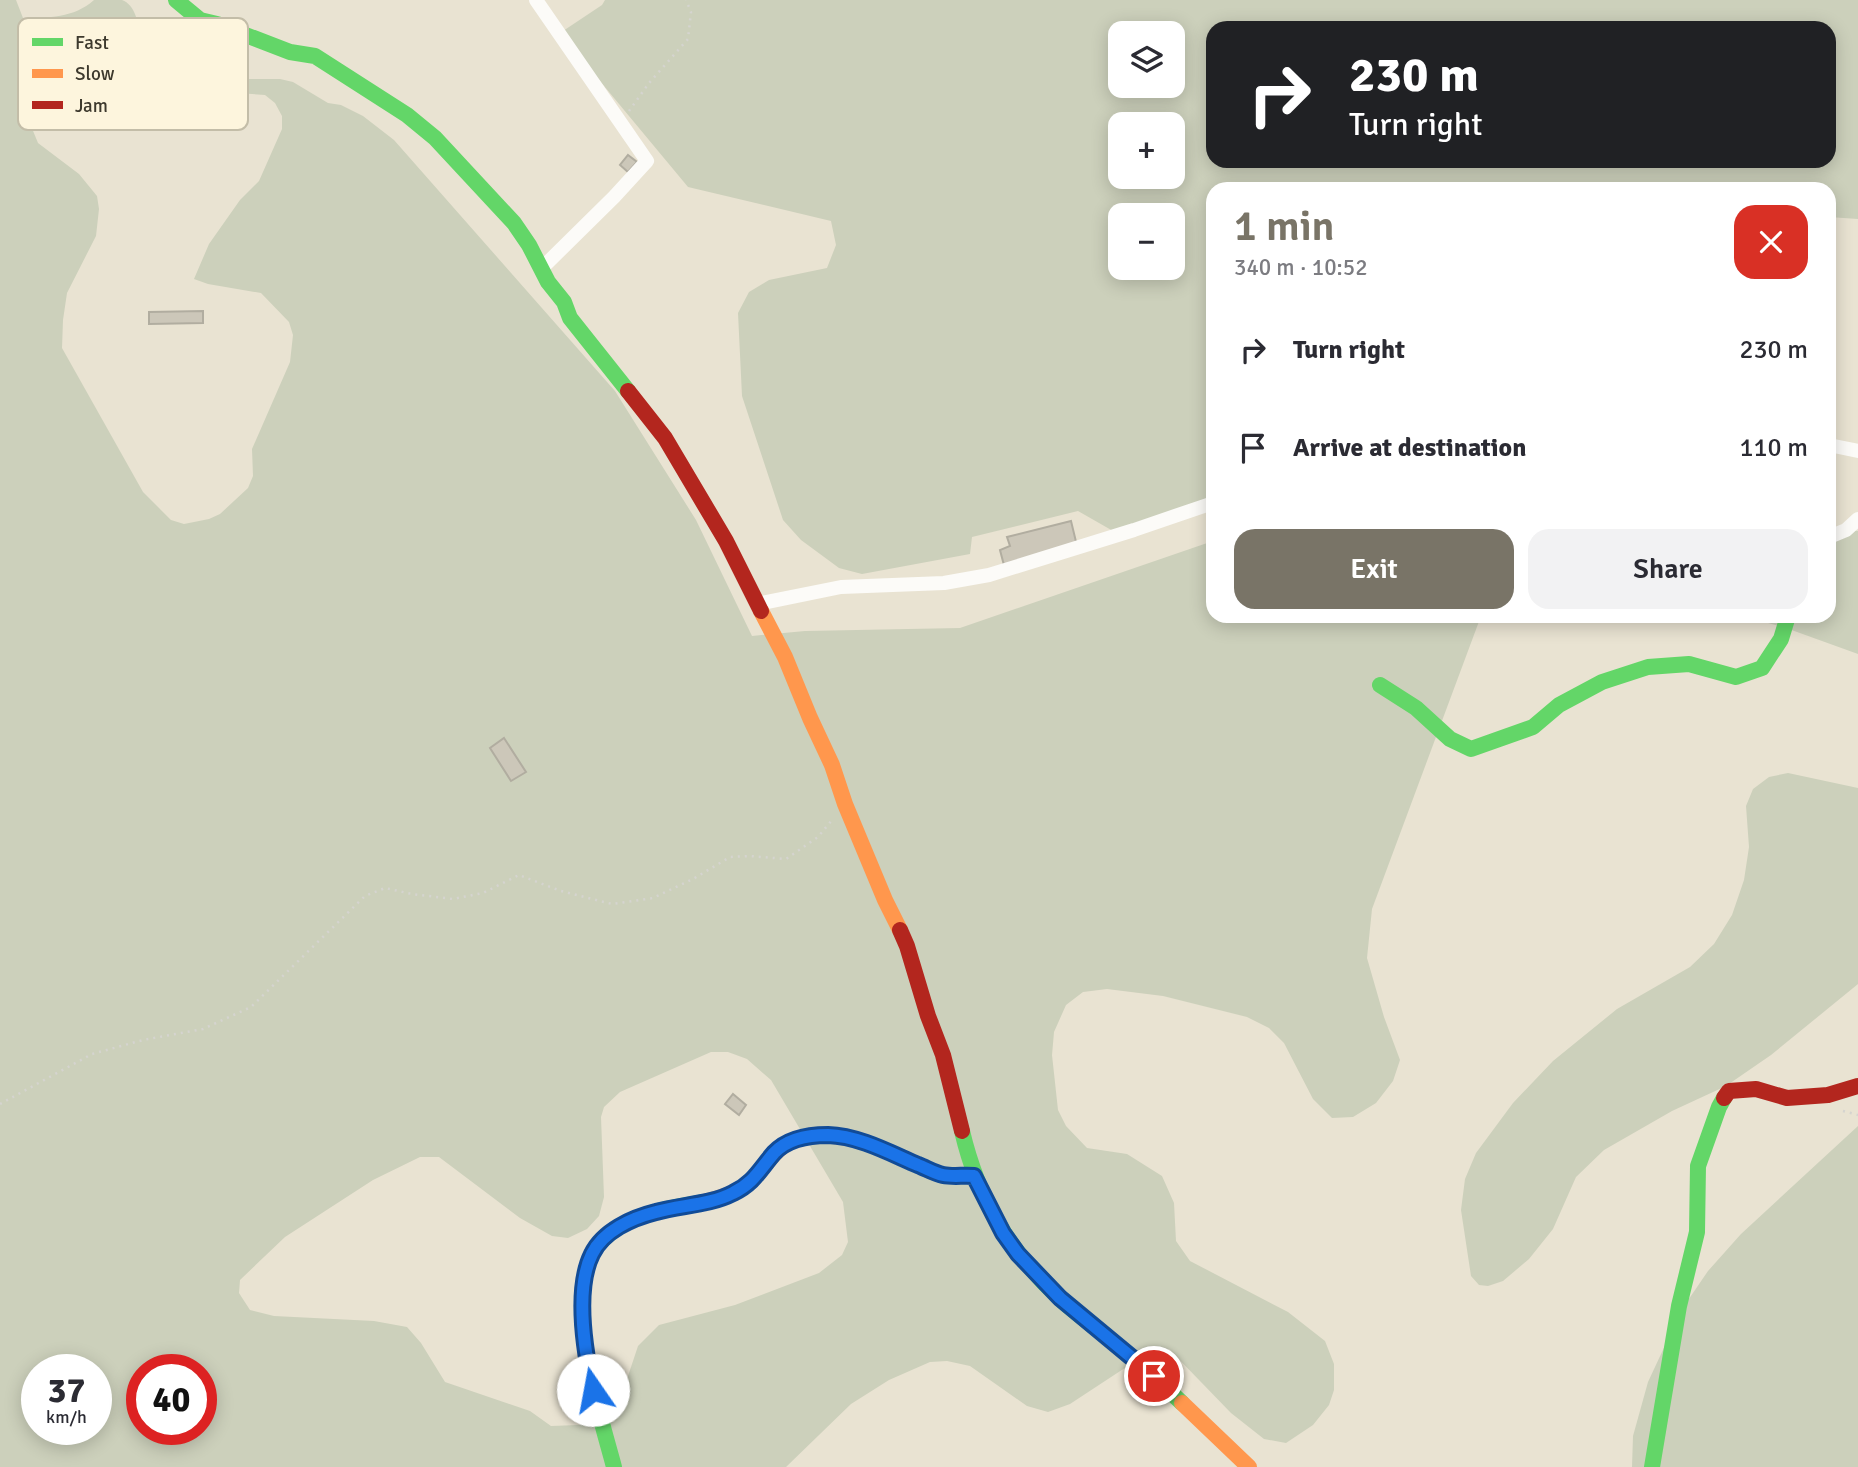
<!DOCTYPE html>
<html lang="en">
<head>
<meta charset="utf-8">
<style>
  :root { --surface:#fff; --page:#f2f2f3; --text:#2b2b33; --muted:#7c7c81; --accent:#797467 }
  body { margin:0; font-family:Signika,sans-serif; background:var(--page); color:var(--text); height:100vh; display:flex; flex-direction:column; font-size:26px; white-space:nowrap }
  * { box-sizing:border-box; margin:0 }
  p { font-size:23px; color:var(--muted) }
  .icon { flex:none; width:38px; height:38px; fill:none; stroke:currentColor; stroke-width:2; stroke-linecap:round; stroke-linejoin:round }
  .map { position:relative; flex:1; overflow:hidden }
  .drawer { position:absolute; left:1206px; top:182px; width:630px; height:441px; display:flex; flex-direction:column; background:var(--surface); border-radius:21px; box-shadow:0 4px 18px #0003 }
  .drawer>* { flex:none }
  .banner { position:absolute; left:1206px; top:21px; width:630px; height:147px; border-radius:21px; box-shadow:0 4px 18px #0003; background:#202124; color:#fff; overflow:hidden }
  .tools { position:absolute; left:1108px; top:21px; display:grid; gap:14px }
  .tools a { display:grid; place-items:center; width:77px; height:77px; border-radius:14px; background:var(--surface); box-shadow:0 4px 18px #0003; font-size:35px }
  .speed { position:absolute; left:21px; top:1354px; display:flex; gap:14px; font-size:35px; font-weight:700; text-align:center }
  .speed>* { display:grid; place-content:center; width:91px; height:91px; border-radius:50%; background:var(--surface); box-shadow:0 4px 18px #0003; line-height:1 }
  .speed small { font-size:18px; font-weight:400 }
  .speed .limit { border:10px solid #d22; background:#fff; color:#111 }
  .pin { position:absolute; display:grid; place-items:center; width:60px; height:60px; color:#fff; margin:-30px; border:4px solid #fff; border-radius:50%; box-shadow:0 2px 7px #0007 }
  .me { position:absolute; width:77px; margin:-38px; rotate:348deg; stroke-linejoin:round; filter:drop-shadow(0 0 5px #0008) }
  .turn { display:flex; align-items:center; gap:24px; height:147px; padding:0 28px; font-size:32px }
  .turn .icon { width:91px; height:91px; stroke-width:2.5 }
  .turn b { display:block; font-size:49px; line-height:60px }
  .round { display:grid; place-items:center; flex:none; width:74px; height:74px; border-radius:21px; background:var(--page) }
  .headline { display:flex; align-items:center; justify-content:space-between; height:119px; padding:0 28px }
  h1 { font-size:42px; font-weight:600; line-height:52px; color:var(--accent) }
  .action { display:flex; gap:14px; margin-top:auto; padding:14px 28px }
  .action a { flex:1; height:80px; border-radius:21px; background:var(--accent); color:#fff; font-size:28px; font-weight:600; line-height:80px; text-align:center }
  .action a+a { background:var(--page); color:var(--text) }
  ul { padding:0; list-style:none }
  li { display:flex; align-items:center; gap:21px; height:98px; padding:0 28px }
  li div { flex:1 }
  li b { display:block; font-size:26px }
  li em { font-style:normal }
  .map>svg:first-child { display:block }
</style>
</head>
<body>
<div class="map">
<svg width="1858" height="1467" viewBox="0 0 1858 1467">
  <rect width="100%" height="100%" fill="#e9e3d2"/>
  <!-- green -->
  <path fill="#ccd0bb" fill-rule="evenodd" d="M0,0H16L23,18C48,18 74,18 94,0C102,0 114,0 122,0C139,6 141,36 138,50L22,104L38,143L79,174L97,196L99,209L96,236L67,293L63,320L62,348L143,492L171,520L184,524L209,519L220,514L248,488L253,476L252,449L290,362L293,335L289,322L261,293L208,284L194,279L209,244L240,200L259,181L282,129V116L275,103L265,95L237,93L227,82L238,79H280L293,82L328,103L341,105L363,116L394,140L615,391L696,520L752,636L805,631L960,628L1213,541V616H1481L1372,909L1367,958L1384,1017L1400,1060L1393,1081L1376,1103L1353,1117L1332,1118L1313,1099L1284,1043L1269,1028L1247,1017L1163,996L1107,989L1083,992L1066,1005L1054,1032L1052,1055L1058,1110L1066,1126L1087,1148L1127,1154L1162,1176L1174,1203L1176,1241L1190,1261L1288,1312L1325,1341L1334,1364V1390L1329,1405L1313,1425L1286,1443L1264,1439L1231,1413L1169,1349L1140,1358L1070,1404L1048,1412L1027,1406L970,1366L947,1361L930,1362L889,1380L851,1404L786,1467H0ZM711,1052H728L747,1059L771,1080L843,1202L848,1242L842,1255L819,1273L735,1305L659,1325L638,1346L627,1379L612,1407L598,1417L578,1425L551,1426L530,1411L445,1382L421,1343L407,1327L374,1321L274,1316L250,1310L239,1293L240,1280L285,1237L373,1180L420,1157H439L520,1218L552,1236L568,1238L587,1229L599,1216L604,1197L601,1117L604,1107L620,1092ZM37,1370H96V1430H37ZM142,1370H201V1430H142Z
    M605,0H1858V219L1829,217V189H1453L1405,185L1401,189H1213V498L1113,531L1078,511L972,537L970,554L862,574L839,568L801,540L783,520L742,396L738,313L749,292L769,280L827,268L836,245L831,221L688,187L560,33L602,5ZM1213,28H1829V161H1213ZM1120,33H1172V86H1120ZM1120,124H1172V177H1120ZM1120,215H1172V268H1120Z
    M1829,528L1858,531V654L1786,628L1742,616H1829Z
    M1788,773L1858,788V984L1771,1055L1726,1086L1672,1111L1604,1150L1576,1177L1553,1229L1529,1259L1503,1281L1488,1286L1479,1285L1471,1276L1461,1210L1465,1179L1476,1153L1513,1103L1553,1061L1617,1009L1690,967L1714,944L1732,915L1744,880L1749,847L1746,806L1753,789L1769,777Z
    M1858,1126V1467H1632L1633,1436L1648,1382L1682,1309L1708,1271L1741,1234Z"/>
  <!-- building -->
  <path fill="#ccc7b9" stroke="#b1ada0" stroke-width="2" d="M628,155L637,162L628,172L620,165Z
    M203,311V323L149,324V312Z
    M1071,521L1078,550L1005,569L1000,550L1010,546L1007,537Z
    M504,738L526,772L511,781L490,748Z
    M733,1094L746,1105L739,1115L725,1104Z"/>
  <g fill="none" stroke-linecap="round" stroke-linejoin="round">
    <!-- path -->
    <path stroke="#d5d4cf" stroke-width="2.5" stroke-dasharray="2 5" stroke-linecap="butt" d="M629,111L649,83L688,39L691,12L686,0
      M0,1104L92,1054L143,1040L203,1029L251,1007L365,896L385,888L412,894L453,899L483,893L519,875L561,891L612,904L653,898L693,879L730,857L750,856L786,859L818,837L832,820
      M1843,1111L1858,1115"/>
    <!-- street -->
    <path stroke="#fcfbf8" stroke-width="14" d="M536,0L647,161L614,197L541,269
      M1829,445L1858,451
      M1829,537L1846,530L1858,519
      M757,604L841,587L944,583L989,575L1134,530L1213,503"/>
    <!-- fast -->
    <path stroke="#63d668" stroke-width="16" d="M176,0L200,20L217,24L290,52L315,56L407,115L435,138L514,223L529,245L548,282L564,302L570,318L628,391
      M1380,685L1416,708L1450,739L1471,749L1533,727L1559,705L1602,682L1648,667L1689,664L1736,677L1762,668L1781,639L1788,616
      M962,1131C978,1199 1009,1251 1060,1299C1073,1311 1088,1322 1102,1333C1129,1356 1156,1378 1182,1403
      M614,1467C599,1411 566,1311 591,1256C596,1245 606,1236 616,1229C641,1211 673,1208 703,1202
      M1652,1467L1679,1306L1697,1232L1698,1166L1719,1107L1724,1098"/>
    <!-- slow -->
    <path stroke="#ff974d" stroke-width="16" d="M761,611L785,657L810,718L832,765L845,804L885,900L900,930
      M703,1202C721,1198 738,1193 751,1181C768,1165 775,1145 799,1139C839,1127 876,1147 912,1162C921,1167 932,1173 942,1175C952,1177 963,1175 974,1176
      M1182,1403L1249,1467"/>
    <!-- jam -->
    <path stroke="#b3261e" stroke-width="16" d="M628,391L665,438L726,541L761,611
      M900,930L907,946L928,1016L943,1055L962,1131
      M1724,1098L1729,1091L1756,1089L1787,1098L1828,1095L1858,1086"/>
  </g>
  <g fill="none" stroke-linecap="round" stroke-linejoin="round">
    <!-- route casing -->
    <g stroke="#114b97" stroke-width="18">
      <path id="route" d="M593,1390C585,1353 574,1290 592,1254C603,1231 632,1218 656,1212C681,1205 710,1205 733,1193C754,1183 760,1169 774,1153C788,1138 809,1135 828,1135C859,1136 890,1153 918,1165C926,1168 934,1173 943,1175C953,1177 964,1175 974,1176L1003,1233L1018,1254L1060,1298L1154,1376"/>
    </g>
    <!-- route -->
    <use href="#route" stroke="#1a73e8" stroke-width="12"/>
  </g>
  <!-- legend -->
  <rect x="18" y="18" width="230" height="112" rx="10" fill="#fdf5dd" stroke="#c3bda8" stroke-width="2"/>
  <rect x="32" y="38" width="31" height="8" fill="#63d668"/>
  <rect x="32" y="69" width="31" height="9" fill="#ff974d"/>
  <rect x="32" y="101" width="31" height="8" fill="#b3261e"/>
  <g font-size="19" fill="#3d392d">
    <text x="75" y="49">Fast</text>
    <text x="75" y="80">Slow</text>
    <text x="75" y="112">Jam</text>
  </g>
</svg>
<div class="tools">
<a><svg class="icon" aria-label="layers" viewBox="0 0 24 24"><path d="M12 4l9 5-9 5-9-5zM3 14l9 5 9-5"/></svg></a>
<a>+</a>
<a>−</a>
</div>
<div class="speed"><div>37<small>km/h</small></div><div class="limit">40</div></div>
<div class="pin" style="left:1154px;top:1376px;background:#d93025"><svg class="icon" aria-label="arrive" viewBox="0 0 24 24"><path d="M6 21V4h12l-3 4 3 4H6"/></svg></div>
<svg class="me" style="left:593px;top:1390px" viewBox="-20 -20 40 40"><circle r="19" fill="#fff"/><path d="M0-13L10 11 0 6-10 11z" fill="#1a73e8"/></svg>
<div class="banner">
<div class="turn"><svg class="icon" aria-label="right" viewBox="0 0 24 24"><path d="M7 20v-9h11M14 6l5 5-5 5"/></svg><div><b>230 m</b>Turn right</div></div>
</div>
<section class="drawer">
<div class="headline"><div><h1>1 min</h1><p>340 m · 10:52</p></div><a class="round" style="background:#d93025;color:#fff"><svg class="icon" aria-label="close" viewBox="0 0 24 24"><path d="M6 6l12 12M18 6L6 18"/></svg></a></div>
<ul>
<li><svg class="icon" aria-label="right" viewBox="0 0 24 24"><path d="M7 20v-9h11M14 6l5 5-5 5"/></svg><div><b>Turn right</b></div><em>230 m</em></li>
<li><svg class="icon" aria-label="arrive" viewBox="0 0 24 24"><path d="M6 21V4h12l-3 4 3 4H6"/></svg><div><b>Arrive at destination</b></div><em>110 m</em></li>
</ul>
<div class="action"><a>Exit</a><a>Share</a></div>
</section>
</div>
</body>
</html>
